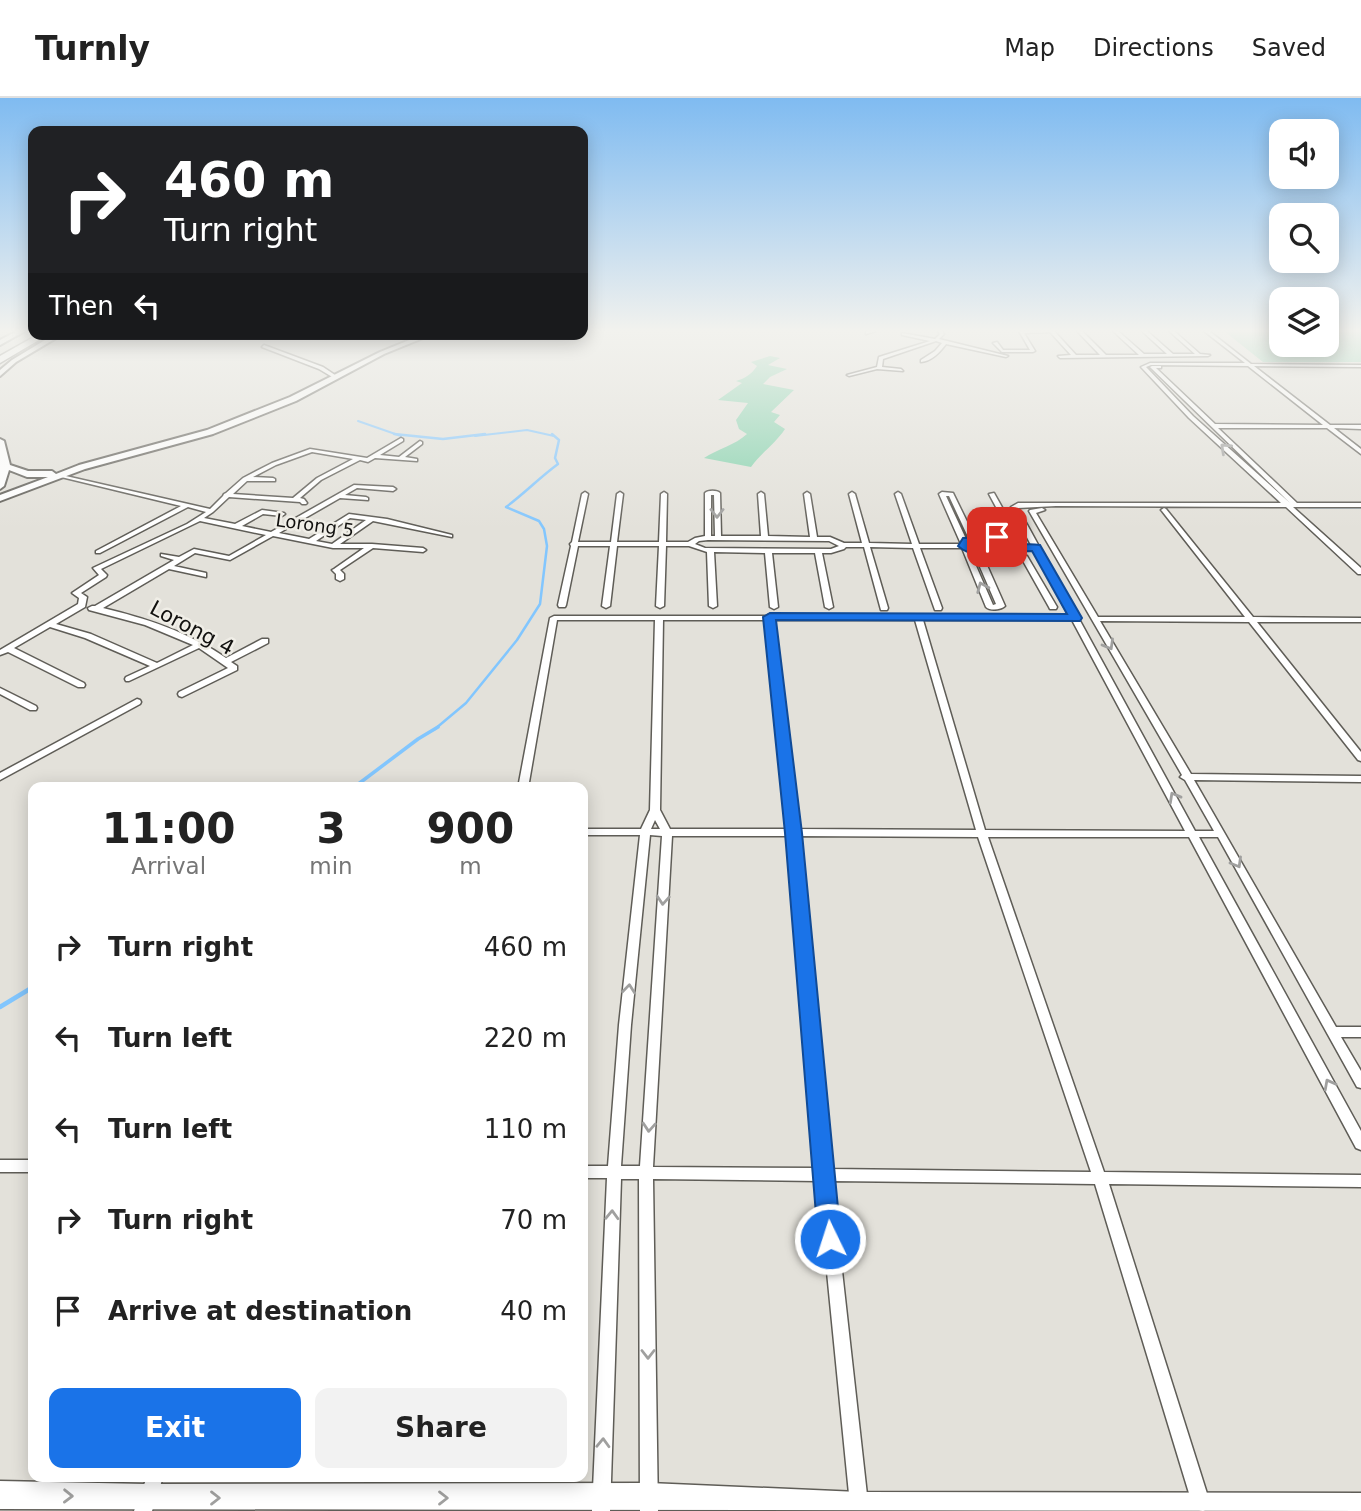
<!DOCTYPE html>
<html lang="en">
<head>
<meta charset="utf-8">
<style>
  :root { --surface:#fff; --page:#f2f2f2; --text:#222; --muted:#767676; --line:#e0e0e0; --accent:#1a73e8 }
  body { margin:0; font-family:"DejaVu Sans",sans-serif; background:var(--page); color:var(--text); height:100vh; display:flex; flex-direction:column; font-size:26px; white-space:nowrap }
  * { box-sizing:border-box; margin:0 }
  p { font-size:23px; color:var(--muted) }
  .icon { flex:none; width:38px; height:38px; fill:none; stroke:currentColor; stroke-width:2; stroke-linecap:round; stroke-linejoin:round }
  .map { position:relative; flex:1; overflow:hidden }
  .details { position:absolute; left:28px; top:684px; width:560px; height:700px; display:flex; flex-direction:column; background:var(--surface); border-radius:14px; box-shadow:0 4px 18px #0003 }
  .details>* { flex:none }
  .banner { position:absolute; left:28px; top:28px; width:560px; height:214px; border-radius:14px; box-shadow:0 4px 18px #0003; background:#202124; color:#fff; overflow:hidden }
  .fabs { position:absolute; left:1269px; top:21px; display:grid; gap:14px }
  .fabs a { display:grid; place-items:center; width:70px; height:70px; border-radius:14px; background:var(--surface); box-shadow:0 4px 18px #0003; font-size:35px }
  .pin { position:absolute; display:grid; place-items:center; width:60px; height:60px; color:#fff; margin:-30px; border-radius:14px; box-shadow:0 4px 10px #0006 }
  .me { position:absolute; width:77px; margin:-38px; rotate:356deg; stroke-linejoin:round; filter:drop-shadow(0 0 5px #0008) }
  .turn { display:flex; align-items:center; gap:24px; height:147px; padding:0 21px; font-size:32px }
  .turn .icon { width:91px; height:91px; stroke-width:2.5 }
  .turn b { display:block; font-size:49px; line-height:60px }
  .then { display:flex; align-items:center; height:66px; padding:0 21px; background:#0003; gap:14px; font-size:26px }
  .eta { display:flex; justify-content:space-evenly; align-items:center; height:119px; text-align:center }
  .eta b { font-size:42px; font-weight:800; line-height:49px }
  .button { display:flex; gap:14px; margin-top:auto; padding:14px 21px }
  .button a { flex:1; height:80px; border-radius:14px; background:var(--accent); color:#fff; font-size:28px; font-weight:800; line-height:80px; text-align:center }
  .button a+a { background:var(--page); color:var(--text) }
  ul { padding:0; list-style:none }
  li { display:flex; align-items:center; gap:21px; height:91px; padding:0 21px }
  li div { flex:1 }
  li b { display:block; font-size:26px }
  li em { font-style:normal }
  header { display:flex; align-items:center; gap:42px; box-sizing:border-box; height:98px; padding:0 35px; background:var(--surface); border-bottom:2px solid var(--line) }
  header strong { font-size:33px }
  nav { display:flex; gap:38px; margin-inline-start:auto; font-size:24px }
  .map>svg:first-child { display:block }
</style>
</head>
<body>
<header>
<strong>Turnly</strong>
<nav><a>Map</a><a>Directions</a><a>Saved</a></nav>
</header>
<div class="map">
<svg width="1361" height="1413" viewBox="0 0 1361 1413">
  <rect width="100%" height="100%" fill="#e3e1da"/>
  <!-- green -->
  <path fill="#87d2ae" d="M1224,233H1281V247H1326L1327,233H1361V264H1263Z
    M770,258L780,260L768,267L787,271L770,279L763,286L794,292L771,314L780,317L774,324L785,331C775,346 761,355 751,369L704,360C718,351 735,347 747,336L739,331L736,322L748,305L718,302L742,285L736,283C744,281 752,276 757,268L751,264Z"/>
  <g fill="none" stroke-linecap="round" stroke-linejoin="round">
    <!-- stream-far3 -->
    <path stroke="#82c6fe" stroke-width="2" d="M358,323L401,338
      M475,338L527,332L554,338"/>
    <!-- stream-far2 -->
    <path stroke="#82c6fe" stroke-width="2.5" d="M394,336L443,341L485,336
      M1309,409H1361
      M435,631L466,605L517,542L540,506L547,448L544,431L539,423L506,409C525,395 539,380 558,366L555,360L559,342L552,336"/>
    <!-- stream-far1 -->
    <path stroke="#82c6fe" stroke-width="3.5" d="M353,690L418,641L438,629"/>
    <!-- stream -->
    <path stroke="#82c6fe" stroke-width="4.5" d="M0,909L33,889"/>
    <!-- street casing -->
    <g stroke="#5f5d57" stroke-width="3">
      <path id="street" d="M869,233H876L866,236V234Z
        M938,233H942L944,236L939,241L1008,258L1006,259L946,246C940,254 932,263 921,264V262L935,253L942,245L936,243L883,261L882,269L901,271L903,273L877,271L849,278L847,277L877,269L879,259L930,243L902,237V235L935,241L940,236Z
        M1019,233H1054L1076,257H1100L1077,233H1082L1106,257H1139L1113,233H1118L1144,256H1167L1142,233H1147L1173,256H1195L1169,233H1174L1200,256L1210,257L1208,258L1060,260L1058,258L1071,257L1050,234L1024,235L1035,253L1033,254H1002L993,245L997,244L1003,252H1030Z
        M1204,233H1209L1251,266L1361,267V269L1254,268L1330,327H1361V331L1334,330L1361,351V356L1327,330H1218L1297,405H1361V409H1293L1361,470V476H1358L1286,409L1056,408L1018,410L1077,518L1080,520L1079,521L1195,733H1214L1185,682L1180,679L1182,677L1029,413L1030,412L1042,410L1045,412L1036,415L1098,519H1245L1162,413L1161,412L1164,410L1166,411L1253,519L1361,520V524H1257L1361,654V663L1358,662L1249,524L1100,523L1191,676L1361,678V684L1194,682L1336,929H1361V939H1341L1361,973V990L1357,989L1218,739H1199L1361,1033V1052L1356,1050L1189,739H988L1104,1074L1361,1077V1089L1109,1086L1210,1405L1207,1411L1203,1413L1195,1411L1192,1405L1095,1086L832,1083L868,1406L865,1412H853L850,1406L818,1083L653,1081L658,1413H640L639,1081H621L610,1413H592L607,1080H583V1068H608L619,927L640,737H583V731H641L650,712L655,522H557L528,690H518L550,520L554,518H766L770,516L774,518H1069L1034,451L1002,452L1027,458L1057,509L1056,511H1050L1049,509L1022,461L997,455L982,456L1005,508C1001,512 990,513 986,509L962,450H920L942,510L941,512H935L913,450L870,449L888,510L887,512H881L864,449H846L844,451L831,455H822L833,509L829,511L825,509L815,455H772L778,509L774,511L770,509L765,455L714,454L717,508L713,510L709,508L707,454L689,448H666L664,508L660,510L656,508L659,448H617L610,508L606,510L602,508L610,448H578L566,507L565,509H559L558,507L571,448L570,446L572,444L582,396L585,394L588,396L578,444H611L617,396L620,394L623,396L617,444H659L661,396L664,394L667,396L666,444H688L695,440L705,438V395C708,392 717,392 720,395L721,438H761L758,396L761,394L764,396L768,438L810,439L804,396L807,394L810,396L817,439H830L844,445H862L849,396L852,394L855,396L869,445L912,446L895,396L898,394L901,396L919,446H961L939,396L942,394L953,395L975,440L992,441L995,438L1010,435L989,396L994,395L1017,436L999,441L998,442L1003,448L1031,447L1011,409L1018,405H1281L1189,320L1141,269L1150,265H1245ZM1151,267L1248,268L1323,327L1215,326L1156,270H1161V268H1152L1150,269L1290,405L1193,318L1146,269ZM711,397H714L715,438H711ZM946,398H949L969,441H966ZM708,442L829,443L839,448L831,451L705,450L695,446L699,443ZM973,444H989L996,447L995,451C985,452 976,452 967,448L969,445ZM970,454L974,455L996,506L993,507ZM663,522H767L787,731H670L660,712ZM774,522H915L976,732L797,731ZM923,522H1072L1185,733L985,732ZM655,722L660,731H651ZM650,737L662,738L640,1068H621L631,927ZM672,738H787L817,1070L653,1069ZM797,738L978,739L1091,1074L830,1071Z
        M264,247L323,269L338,279L334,280L319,271L262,249Z
        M401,340L403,341V343L380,357L399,359L420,343L422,344V346L405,359L417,361V363L375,360L368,364L360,362L321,382L300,400L304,401L307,405L306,406H302L300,404L229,399L213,414L204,420L235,426L262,412L284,415L285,416L282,418L263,416L242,428L271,434L354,387L393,389L396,391L393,393L357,390L345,397L366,399L368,400V402L340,400L279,435L309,441L349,416L387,421L452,437V439L373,423L340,446H372L423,450L426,452L423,454L373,450L340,472L344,476V481L340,483L336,481V476L332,472L334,471L364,450H333L273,438L230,462L195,455L174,468L206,475V479L169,471L103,510C145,520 189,534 226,560L262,541H268V545L231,564L237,568V572L182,599L179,598L178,596L179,594L228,570L199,550L129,583H126L125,581L126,579L150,568L85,540L50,529L14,550L84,585L85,587L84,589H78L8,554L0,557V552L78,506L79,500L72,495L99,477L93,470L95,469L187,426L206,414L188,409L100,455H96V453L181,408L57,378V376L210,411L223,398L224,396L226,395L243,380L272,365L310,351L367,360ZM312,354L353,361L317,380L293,400L233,396L247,383H275V381L273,380L253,379L276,367ZM350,420L366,422L332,446L316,443ZM200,423L266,437L229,458L194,451L179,459L161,456V458L174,462L95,508H92L88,510L89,512L145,527L193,547L157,565L91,536L56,526L85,509L87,499L81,495L106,479L107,477L101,471Z
        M0,590L36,608L37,610L36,612H30L0,596Z
        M137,601L140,602L141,604L140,606L0,682V675Z
        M0,1062H33V1074H0Z
        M147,1379H163L152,1413H134Z"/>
    </g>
    <!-- secondary casing -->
    <g stroke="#5f5d57" stroke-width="4">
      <path id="secondary" d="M17,233H25L0,247V242Z
        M55,236H63L16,264L0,278V272L12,262Z
        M424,236H433L384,256L296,303L213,336L85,371L0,403V397L48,379H27L9,372L4,388L0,391V341L4,343L10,367L28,373H52L56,376L79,367L207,332L290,299L380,254Z"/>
    </g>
    <!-- primary casing -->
    <g stroke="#5f5d57" stroke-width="3">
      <path id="primary" d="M0,1383L147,1386L649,1385L859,1394L1361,1395V1413L0,1411Z"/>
    </g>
    <!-- highway casing -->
    <g stroke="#5f5d57" stroke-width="3">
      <path id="highway" d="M39,236H49L0,265V258Z"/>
    </g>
    <!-- street -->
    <use href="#street" fill="#fff" fill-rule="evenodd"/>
    <!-- secondary -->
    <use href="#secondary" fill="#fff" fill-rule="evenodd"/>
    <!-- primary -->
    <use href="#primary" fill="#fff" fill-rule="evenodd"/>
    <!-- highway -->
    <use href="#highway" fill="#fff" fill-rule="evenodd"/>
  </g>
  <!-- one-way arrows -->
  <defs><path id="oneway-chevron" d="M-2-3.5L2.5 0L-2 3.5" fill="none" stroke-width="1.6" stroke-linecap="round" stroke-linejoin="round" transform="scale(1.75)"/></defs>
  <g stroke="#a0a09f">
    <use href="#oneway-chevron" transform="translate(1225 350) rotate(-137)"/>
    <use href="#oneway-chevron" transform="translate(717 415) rotate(90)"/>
    <use href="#oneway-chevron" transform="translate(982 489) rotate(-113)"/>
    <use href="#oneway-chevron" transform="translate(1109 547) rotate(60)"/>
    <use href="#oneway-chevron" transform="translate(1174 699) rotate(-119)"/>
    <use href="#oneway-chevron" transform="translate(1237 765) rotate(60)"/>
    <use href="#oneway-chevron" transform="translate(663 802) rotate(94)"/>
    <use href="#oneway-chevron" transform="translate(629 891) rotate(-84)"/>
    <use href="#oneway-chevron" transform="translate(1329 986) rotate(-118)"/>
    <use href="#oneway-chevron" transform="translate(649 1029) rotate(94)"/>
    <use href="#oneway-chevron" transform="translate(612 1117) rotate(-88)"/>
    <use href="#oneway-chevron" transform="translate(648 1256) rotate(90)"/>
    <use href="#oneway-chevron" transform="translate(603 1345) rotate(-88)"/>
    <use href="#oneway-chevron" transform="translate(68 1398) rotate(1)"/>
    <use href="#oneway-chevron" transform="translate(215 1400)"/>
    <use href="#oneway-chevron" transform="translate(443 1400)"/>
  </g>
  <!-- sky -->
  <linearGradient id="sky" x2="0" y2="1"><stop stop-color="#7fbbf1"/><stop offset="0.54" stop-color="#f2f2ee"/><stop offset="1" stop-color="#f2f2ee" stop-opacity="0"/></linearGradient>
  <rect width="1361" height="431" fill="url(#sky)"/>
  <!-- route -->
  <path fill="#1a73e8" stroke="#114b97" stroke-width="2" d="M997,435L1003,439L998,445L969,447C987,454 1017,443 1040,447L1082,520L1080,523L776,522L802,735L841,1141L838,1149L830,1153L821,1149L818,1141L785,735L763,519L770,515L1067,516L1032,453C1010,453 974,464 958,448L963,440L991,439Z"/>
  <g text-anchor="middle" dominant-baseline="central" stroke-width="5" stroke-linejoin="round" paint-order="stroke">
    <!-- far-street labels -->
    <g font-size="18" fill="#12110f" stroke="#f0eee7">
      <text transform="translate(315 427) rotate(8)">Lorong 5</text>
    </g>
    <!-- street labels -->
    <g font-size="21" fill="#12110f" stroke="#f0eee7">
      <text transform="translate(192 530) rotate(28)">Lorong 4</text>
    </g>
  </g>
</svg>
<div class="fabs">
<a><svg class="icon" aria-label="sound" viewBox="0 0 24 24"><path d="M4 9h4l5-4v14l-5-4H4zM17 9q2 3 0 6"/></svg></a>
<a><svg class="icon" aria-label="search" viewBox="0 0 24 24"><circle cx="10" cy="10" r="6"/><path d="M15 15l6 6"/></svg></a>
<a><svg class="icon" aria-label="layers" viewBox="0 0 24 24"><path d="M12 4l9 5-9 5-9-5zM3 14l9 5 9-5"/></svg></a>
</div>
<div class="pin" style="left:997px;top:439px;background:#d93025"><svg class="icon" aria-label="arrive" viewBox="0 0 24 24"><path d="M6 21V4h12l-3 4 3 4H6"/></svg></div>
<svg class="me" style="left:830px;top:1141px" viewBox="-20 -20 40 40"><circle r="17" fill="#1a73e8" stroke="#fff" stroke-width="3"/><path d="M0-11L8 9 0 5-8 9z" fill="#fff"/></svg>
<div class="banner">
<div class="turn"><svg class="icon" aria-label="right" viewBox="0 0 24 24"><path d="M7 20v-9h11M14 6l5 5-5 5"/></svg><div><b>460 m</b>Turn right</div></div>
<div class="then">Then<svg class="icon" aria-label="left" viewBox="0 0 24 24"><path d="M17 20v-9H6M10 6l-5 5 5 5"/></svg></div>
</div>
<section class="details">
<div class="eta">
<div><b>11:00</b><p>Arrival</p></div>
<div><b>3</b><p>min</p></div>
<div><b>900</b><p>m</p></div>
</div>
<ul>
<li><svg class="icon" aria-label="right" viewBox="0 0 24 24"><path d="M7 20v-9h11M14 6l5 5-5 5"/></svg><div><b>Turn right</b></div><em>460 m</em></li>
<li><svg class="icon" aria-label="left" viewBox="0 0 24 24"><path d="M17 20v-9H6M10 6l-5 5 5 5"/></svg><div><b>Turn left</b></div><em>220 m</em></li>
<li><svg class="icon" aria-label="left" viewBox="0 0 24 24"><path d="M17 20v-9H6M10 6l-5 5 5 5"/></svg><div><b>Turn left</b></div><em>110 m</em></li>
<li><svg class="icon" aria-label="right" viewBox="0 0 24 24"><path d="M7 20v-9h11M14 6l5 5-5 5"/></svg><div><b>Turn right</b></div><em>70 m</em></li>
<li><svg class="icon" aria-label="arrive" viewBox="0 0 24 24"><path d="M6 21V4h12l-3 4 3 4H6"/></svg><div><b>Arrive at destination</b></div><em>40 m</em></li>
</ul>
<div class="button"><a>Exit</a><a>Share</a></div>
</section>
</div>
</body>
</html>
